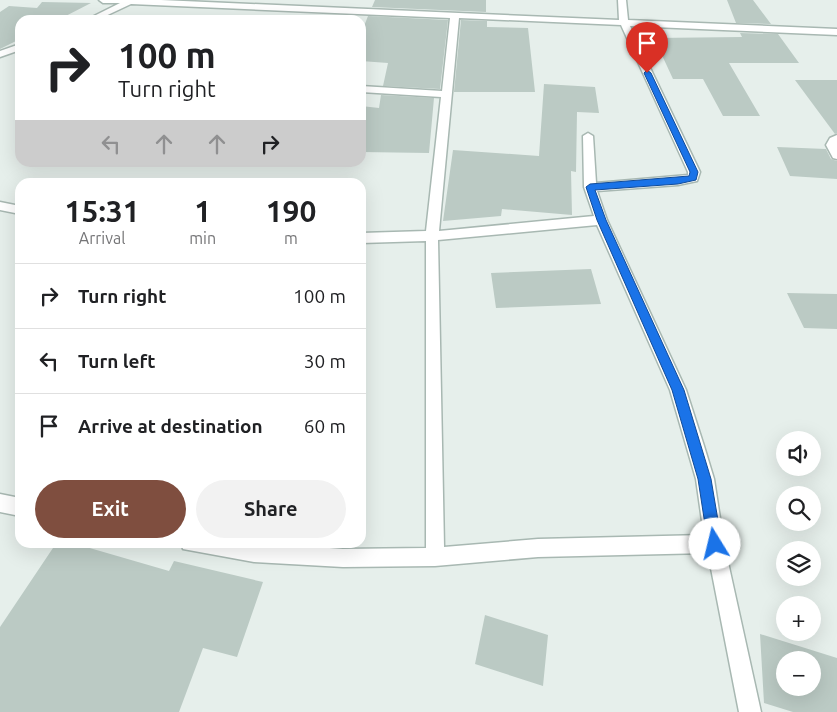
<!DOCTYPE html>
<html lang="en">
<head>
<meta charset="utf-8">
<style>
  :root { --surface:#fff; --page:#f2f2f2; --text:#202124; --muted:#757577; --line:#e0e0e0; --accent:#7f4e3f }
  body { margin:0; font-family:Ubuntu,sans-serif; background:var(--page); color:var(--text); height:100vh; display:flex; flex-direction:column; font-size:19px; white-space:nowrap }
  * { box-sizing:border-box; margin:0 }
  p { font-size:16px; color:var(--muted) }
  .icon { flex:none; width:28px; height:28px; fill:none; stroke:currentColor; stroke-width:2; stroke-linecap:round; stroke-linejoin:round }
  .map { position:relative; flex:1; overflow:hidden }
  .panel { position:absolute; left:15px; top:178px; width:351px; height:370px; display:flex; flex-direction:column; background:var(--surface); border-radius:15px; box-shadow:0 5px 20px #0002 }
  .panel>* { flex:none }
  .guide { position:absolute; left:15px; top:15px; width:351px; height:152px; border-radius:15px; box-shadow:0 5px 20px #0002; background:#fff; color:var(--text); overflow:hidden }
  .fabs { position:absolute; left:776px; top:431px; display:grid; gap:10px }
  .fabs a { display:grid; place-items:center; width:45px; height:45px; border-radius:50%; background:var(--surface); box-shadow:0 5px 20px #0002; font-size:25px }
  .pin { position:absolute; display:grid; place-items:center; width:42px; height:42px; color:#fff; margin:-51px -21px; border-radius:50% 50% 50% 0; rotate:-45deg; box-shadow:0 0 5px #0007 }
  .pin .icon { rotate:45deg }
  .me { position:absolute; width:55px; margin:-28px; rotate:351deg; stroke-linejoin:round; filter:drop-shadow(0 0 4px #0008) }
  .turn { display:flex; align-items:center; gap:18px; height:105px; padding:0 20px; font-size:22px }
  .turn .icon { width:65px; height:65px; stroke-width:2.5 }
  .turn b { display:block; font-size:35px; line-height:42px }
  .lanes { display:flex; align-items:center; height:48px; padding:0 20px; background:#0003; justify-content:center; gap:25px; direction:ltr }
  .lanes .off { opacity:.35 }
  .eta { display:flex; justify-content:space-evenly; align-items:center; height:85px; text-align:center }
  .eta b { font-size:30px; font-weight:700; line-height:35px }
  .primary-button { display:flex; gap:10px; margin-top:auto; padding:10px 20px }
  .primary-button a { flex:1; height:58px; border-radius:30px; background:var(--accent); color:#fff; font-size:20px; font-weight:700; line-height:58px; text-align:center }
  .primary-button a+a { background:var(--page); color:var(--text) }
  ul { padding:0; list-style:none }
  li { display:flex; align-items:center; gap:15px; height:65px; padding:0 20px; border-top:1px solid var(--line) }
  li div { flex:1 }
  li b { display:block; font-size:19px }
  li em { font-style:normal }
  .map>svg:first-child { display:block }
</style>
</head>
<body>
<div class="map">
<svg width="837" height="712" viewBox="0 0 837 712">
  <rect width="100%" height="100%" fill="#e6efeb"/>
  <!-- building -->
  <path fill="#bbcac4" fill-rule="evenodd" d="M375,0H486V12L372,7Z
    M727,0H753L771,24L736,23Z
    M42,2L91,3L58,20H20V39L0,49V12L9,6L37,8Z
    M368,16L448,20L440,89L383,86L388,63L361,61V34Z
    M461,20L487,21V27L528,28L535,92H454Z
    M740,33L778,34L799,63H729L760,116H723L703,79H673L654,38L742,37Z
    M795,80H837V133L835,134Z
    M544,84L595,87L599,113L577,112L576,172L571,171L572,215L502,209L501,216L443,221L453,150L539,156Z
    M381,95L434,98L429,153L361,152V106L379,108Z
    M777,147L826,149L831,159L837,161V179L790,176Z
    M591,269L601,304L496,308L491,273Z
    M787,293L837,294V329L804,328Z
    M57,542H69L169,571L174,561L263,582L237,657L203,648L179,712H0V627Z
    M485,615L548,635L543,686L475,664Z
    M760,634L837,658V712H793L764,703ZM785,660H812V688H785Z"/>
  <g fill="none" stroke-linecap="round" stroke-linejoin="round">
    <!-- street casing -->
    <g stroke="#a8b8b2" stroke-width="3">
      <path id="street" d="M99,0H161L619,20L618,0H626L628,20L837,29V35L630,26L700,172L697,181L678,185L597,191L607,220L686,390L704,446L714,479L724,544L761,712H739L708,553L538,557L435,566L343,567L254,562L183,549L181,542H247L343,549L426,548V241L361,243V233L426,231L441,97L361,92V86L442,91L450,18L131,4L97,20H86L120,3H103ZM459,18L621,25L688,172V175L596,183L593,136L588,133L583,136L584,187L594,216L439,231ZM597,225L670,390L696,479L704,535L538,539L444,547L438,240Z
        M20,44V50L0,57V51Z
        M837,135V159L833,158L826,145L830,138Z
        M0,202L20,206V214L0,210Z
        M0,494L20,498V516L0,512Z"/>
    </g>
    <!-- street -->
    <use href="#street" fill="#fff" fill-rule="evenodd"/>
  </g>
  <!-- route -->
  <path fill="#1a73e8" stroke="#114b97" d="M647,70L651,73L698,172L696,180L678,184L595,190L606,220L684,390L711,479L722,544L720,548L715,551L710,548L708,544L698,479L672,390L597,220L586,187L590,184L689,176L690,172L644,73Z"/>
</svg>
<div class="fabs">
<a><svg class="icon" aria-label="sound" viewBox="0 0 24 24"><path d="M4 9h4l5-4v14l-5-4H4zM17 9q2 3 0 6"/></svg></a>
<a><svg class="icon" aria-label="search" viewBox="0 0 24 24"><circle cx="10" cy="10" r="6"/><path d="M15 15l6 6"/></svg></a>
<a><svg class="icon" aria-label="layers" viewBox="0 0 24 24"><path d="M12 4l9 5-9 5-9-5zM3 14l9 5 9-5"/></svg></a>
<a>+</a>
<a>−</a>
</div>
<div class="pin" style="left:647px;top:73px;background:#d93025"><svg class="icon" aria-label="arrive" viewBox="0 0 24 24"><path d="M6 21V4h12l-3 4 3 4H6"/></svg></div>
<svg class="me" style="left:715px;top:544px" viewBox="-20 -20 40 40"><circle r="19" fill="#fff"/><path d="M0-13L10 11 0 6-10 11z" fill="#1a73e8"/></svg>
<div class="guide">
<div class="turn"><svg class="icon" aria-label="right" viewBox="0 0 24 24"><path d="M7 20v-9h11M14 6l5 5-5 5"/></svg><div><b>100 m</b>Turn right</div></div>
<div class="lanes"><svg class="icon off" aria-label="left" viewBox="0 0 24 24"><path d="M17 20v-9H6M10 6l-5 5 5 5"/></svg><svg class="icon off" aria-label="ahead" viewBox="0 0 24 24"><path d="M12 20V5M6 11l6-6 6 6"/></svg><svg class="icon off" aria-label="ahead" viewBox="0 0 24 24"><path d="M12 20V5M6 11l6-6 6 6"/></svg><svg class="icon" aria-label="right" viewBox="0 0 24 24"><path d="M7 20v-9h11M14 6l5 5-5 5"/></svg></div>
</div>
<section class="panel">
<div class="eta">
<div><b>15:31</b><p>Arrival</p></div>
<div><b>1</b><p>min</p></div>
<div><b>190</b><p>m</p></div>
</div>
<ul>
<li><svg class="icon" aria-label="right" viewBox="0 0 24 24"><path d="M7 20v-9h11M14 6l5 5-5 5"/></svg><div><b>Turn right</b></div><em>100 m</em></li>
<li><svg class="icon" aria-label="left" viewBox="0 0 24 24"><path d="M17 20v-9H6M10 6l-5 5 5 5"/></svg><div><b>Turn left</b></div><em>30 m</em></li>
<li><svg class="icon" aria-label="arrive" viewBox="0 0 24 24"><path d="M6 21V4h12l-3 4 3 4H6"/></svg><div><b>Arrive at destination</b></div><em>60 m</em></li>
</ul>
<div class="primary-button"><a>Exit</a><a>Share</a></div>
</section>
</div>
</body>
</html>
